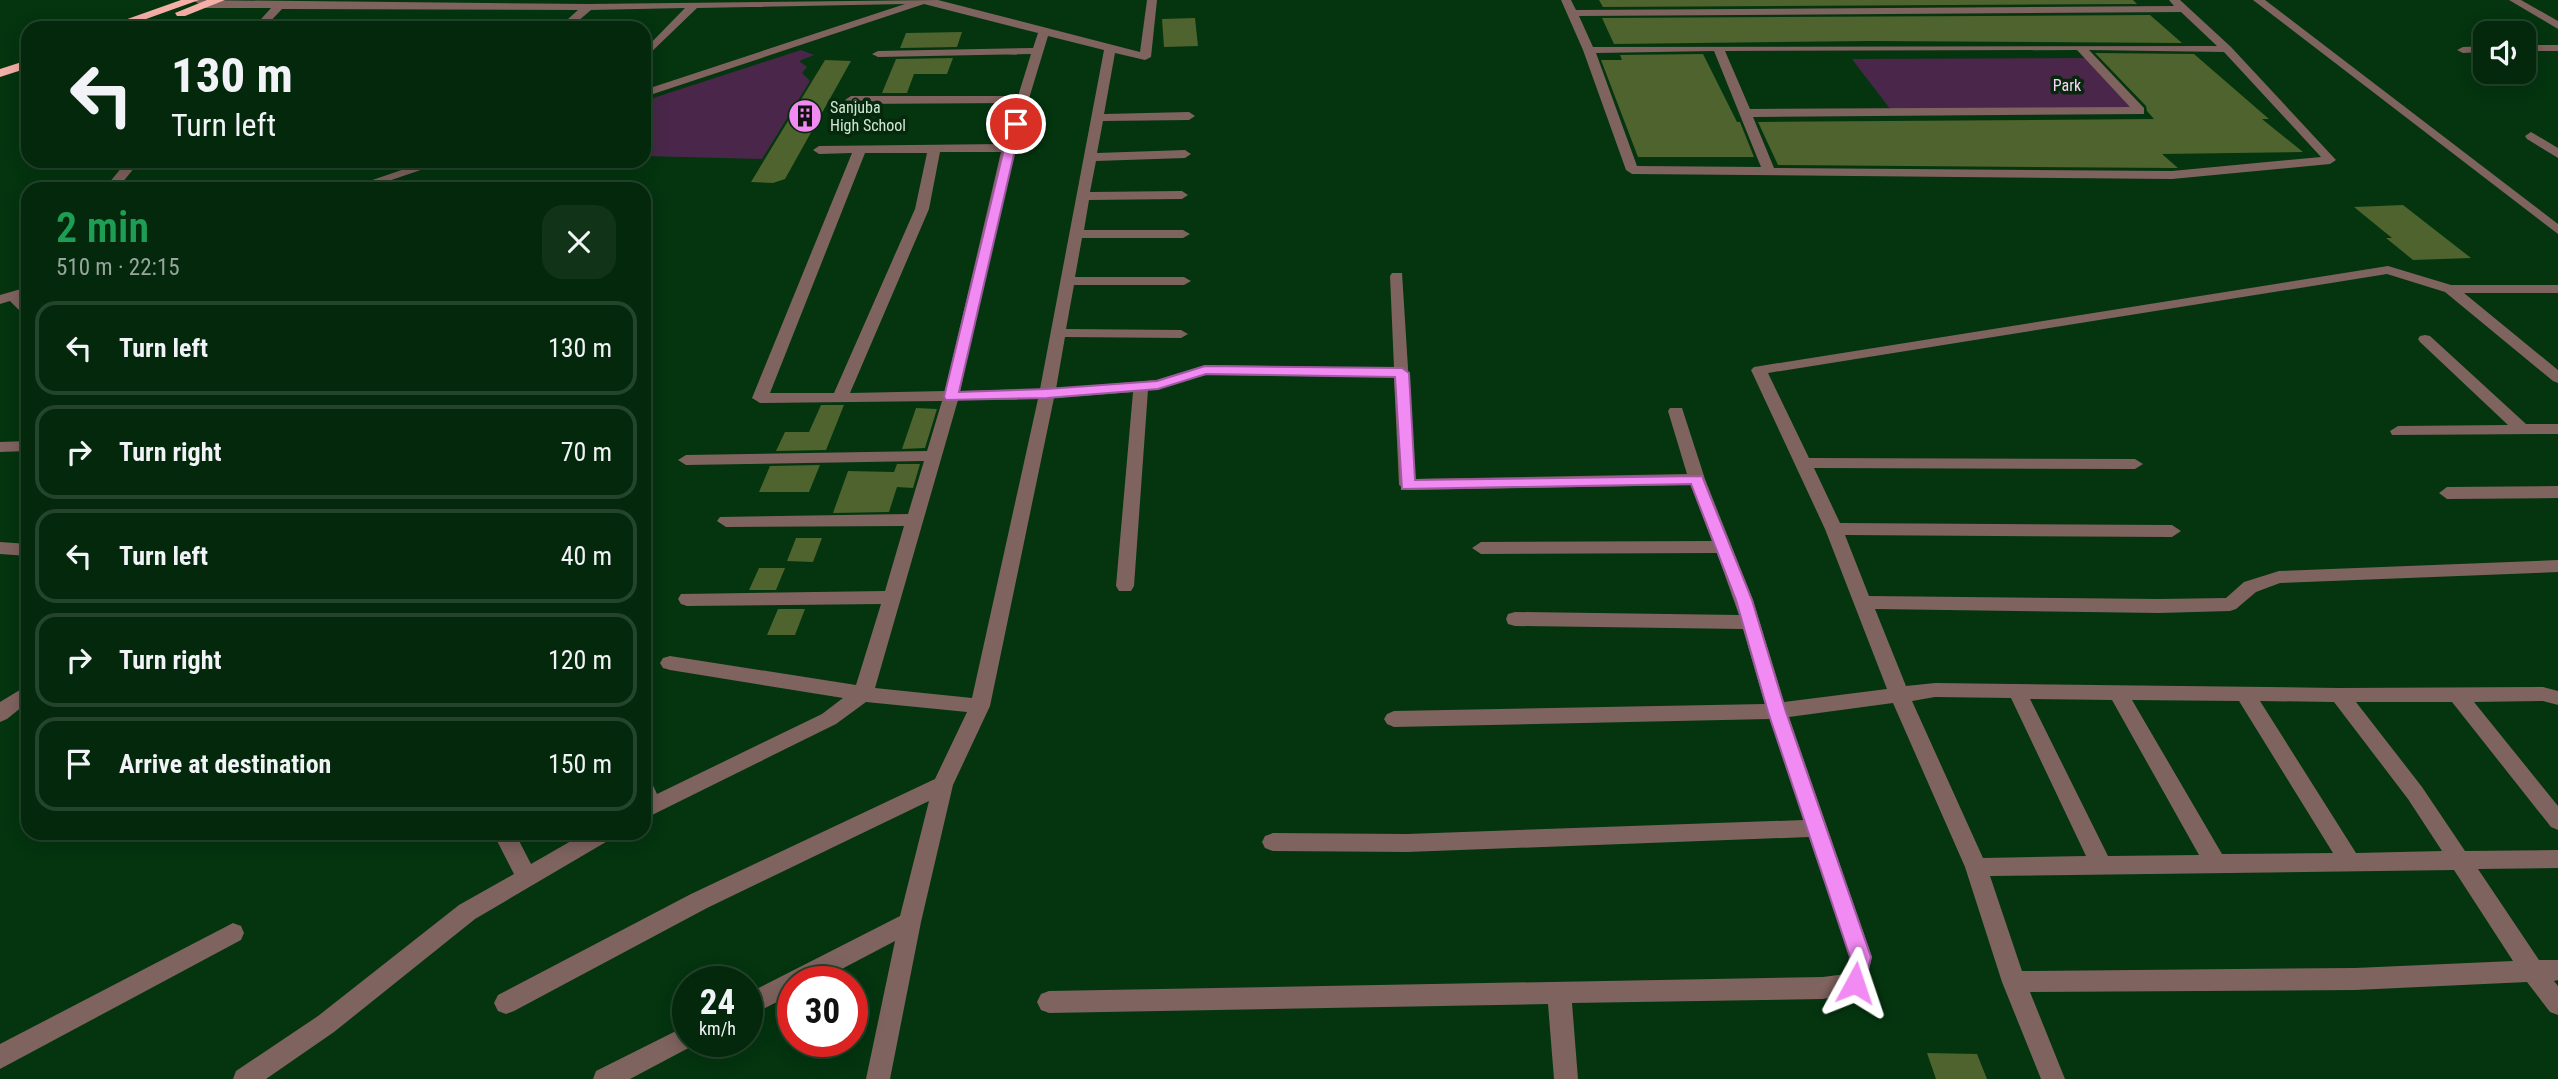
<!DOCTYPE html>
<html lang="en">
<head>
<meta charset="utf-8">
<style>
  :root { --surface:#03280b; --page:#113419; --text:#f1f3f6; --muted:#97a69d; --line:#24442c }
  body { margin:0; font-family:"Roboto Condensed",sans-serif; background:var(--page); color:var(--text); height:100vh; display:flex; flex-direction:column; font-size:26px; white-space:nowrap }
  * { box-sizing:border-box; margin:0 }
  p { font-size:23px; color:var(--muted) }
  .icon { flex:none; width:38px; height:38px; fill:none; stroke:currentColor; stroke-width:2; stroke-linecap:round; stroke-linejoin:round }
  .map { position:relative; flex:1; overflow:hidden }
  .drawer { position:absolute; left:21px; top:182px; width:630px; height:658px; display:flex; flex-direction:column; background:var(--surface); border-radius:21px; box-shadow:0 4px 18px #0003,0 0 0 2px var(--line) }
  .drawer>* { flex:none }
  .top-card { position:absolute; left:21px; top:21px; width:630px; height:147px; border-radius:21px; box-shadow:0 4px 18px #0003,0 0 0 2px var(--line); background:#03280b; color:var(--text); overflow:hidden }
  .controls { position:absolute; left:2473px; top:21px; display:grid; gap:14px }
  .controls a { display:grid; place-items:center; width:63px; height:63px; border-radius:14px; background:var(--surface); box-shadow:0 4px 18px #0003,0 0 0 2px var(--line); font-size:35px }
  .speed { position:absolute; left:672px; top:966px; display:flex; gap:14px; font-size:35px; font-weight:700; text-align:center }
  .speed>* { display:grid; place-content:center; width:91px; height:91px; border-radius:50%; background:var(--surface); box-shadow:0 4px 18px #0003,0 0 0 2px var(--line); line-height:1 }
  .speed small { font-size:18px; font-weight:400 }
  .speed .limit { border:10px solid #d22; background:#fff; color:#111 }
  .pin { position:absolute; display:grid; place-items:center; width:60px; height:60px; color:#fff; margin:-30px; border:4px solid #fff; border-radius:50%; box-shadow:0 2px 7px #0007 }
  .me { position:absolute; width:77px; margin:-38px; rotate:5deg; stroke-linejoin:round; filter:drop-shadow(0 0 5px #0008) }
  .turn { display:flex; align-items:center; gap:24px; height:147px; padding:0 35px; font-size:32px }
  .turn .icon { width:91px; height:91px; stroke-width:2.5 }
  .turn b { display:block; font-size:49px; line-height:60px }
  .round { display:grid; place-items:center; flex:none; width:74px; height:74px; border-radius:21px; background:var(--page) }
  .summary { display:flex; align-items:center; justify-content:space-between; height:119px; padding:0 35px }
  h1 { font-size:42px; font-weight:600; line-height:52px; color:#1e9e55 }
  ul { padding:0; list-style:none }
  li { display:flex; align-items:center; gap:21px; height:94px; margin:0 14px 10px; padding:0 21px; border:4px solid var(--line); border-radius:21px }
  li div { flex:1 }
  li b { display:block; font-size:26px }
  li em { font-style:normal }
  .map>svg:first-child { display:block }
</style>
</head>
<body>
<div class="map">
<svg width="2558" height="1079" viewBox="0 0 2558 1079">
  <rect width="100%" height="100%" fill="#04350f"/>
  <!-- green -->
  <path fill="#4a274a" d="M801,50L814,55L799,61L807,67L802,73L810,81L762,159L644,156V101Z
    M2092,58L2140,111L1894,114L1852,59Z"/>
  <!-- building -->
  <path fill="#4e632d" d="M1599,0H2133L2137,4L1603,7Z
    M2150,15L2182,43L1870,41L1614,44L1602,18Z
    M1195,18L1198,46L1164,47L1162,19Z
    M962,32L957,47L900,48L906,33Z
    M2095,53L2194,54L2269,119H2262L2303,152L2162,154L2178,168H2172L1778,165L1758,122L2154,119L2147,111L2146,106Z
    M1703,54L1737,122H1740L1754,157H1638L1601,60H1622L1620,55Z
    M953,58L947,74H914L907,93H882L896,59Z
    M825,60L851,61L785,179L773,183L751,182Z
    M2403,205L2471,258L2413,260L2386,238H2392L2354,207Z
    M821,405H844L826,450L776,451L785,432H809Z
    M916,408L937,409L925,448L902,449Z
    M897,464H920L913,488L897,487L889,512L833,513L848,471L894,472Z
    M820,465L809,492H759L770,466Z
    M796,538H822L813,562L787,561Z
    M759,568H785L776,590H749Z
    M778,609H805L795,635H767Z
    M1927,1053L1977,1054L1987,1079H1936Z"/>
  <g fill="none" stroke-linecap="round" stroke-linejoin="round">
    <!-- minor -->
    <path fill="#7f635f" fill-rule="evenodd" d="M193,0L588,4L938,0L1140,52L1147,0H1157L1151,57L1145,60L1115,53L1104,114L1189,112L1195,116L1189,120L1103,121L1097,153L1185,150L1191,154L1185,158L1096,161L1090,192L1182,191L1188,195L1182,199L1089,200L1084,230H1183L1190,234L1183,238H1082L1075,277H1184L1191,281L1184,285H1074L1066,329L1181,330L1188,334L1181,338L1065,337L1056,389L1156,380L1205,365L1394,368L1390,276L1392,273H1402L1415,479L1687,474L1668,411L1670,408H1682L1705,479L1753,600L1784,702L1887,689L1825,529L1751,370L1754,367L2388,266L2451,285H2558V293H2464L2558,370V383L2553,381L2445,292L2387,274L1768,373L1809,458L2135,459L2143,464L2135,469L1814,468L1840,523L2172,525L2181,531L2172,537L1845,535L1869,596L2159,599L2226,598L2244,582L2279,571L2558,560V572L2280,583L2256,592L2236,609L2230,611L2159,613L1875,609L1906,686L1935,683L2339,688L2543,687L2558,691V705L2543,701L2474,702L2558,806V830L2551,827L2452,702H2356L2422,787L2465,851L2558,850V868L2478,869L2539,960H2558V980L2554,981L2558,986V1015L2550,1012L2527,982L2355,990L2030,992L2065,1079H2041L2002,982L1965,867L1893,703L1789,717L1872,957L1863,991L1823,999L1572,1003L1578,1079H1554L1548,1004L1049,1013L1041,1010L1037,1002L1041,994L1049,991L1823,977L1846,974L1850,957L1809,837L1407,852L1273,851L1265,848L1262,842L1265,836L1273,833L1407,834L1804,820L1770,719L1394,727L1387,724L1384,719L1387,714L1394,711L1765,704L1743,629L1515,626L1508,624L1506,619L1508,614L1515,612L1739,615L1717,553L1481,554L1472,548L1481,542L1712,541L1691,485L1407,490L1399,485L1394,377L1206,375L1148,390L1134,586L1131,591H1119L1116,586L1133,392L1054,398L990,706L953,785L921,922L890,1079H866L895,941L817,982H793V994L747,1017V994L900,916L929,801L707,908L514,1011L506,1014L498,1011L494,1003L498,995L691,894L935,779L967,712L866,702L836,724L644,819V779L651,781L657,794L822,714L843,698L670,670L663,668L660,663L663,658L670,656L856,685L881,604L687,606L681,604L678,599L681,594L885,591L904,526L726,527L717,521L720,517L908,514L924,461L686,465L678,460L686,455L927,451L942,401L760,403L752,398L852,153L819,154L813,150L819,146L1003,144L1016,103L851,104L845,100L851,96H1018L1031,54L878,57L872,54L878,51L1033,48L1038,33L924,4L644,97V90L905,4L697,8L644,59V50L685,8L591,10L570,28H558L578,10L282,9L264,28H253L271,8H205ZM1048,36L1104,50L1040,389L960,391L1013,151ZM940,152H1001L945,391L850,393L929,209ZM865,153H927L915,209L834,393H770ZM1038,399L972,698L875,688L958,400ZM1935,697L2011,698L2086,856L1983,858L1912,701ZM2030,699L2112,700L2199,855L2108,856ZM2132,700L2239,701L2333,853L2222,854ZM2260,701L2334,702L2408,799L2442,851L2356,853ZM2454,870L2513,961L2355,968L2022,971L1990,876Z
      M1561,0H1571L1576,10L2174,6L2169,0H2180L2231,47L2336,160L2330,164L2172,179L1632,174L1626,170L1583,50ZM2181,12L2217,46L1593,47L1579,16ZM2077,50L2130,107L1750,109L1725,51ZM2089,50L2224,52L2321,157L2172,171L1774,168L1753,117L2144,114V108ZM1714,51L1761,167L1637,166L1596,53Z
      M2253,0H2265L2558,224V234Z
      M2509,0H2521L2558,21V29Z
      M2524,45H2558V51H2524Z
      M2485,46V52L2463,53L2457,50L2463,47Z
      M2531,132L2558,148V158L2527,139L2525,136Z
      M127,161H140L117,189H104Z
      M428,161H447L365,189H346Z
      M28,287V296L23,297L28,303V315L23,314L10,301L0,304V295Z
      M2425,335L2430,336L2526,424H2558V434L2392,435L2390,431L2398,426L2508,425L2420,342L2418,339L2420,336Z
      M28,441V451L0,452V442Z
      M2558,486V498L2447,499L2439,493L2447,487Z
      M0,542L28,544V556L0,554Z
      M28,685V702L7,719L0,722V702Z
      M493,833H515L531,864L585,833H614L611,839L475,919L334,1032L266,1079H233L236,1071L318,1016L459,905L514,874Z
      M233,923L241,926L244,933L241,940L0,1069V1044Z
      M688,1025V1041H698L696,1044L630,1079H593L596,1071Z"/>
    <!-- highway -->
    <path fill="#f4afa7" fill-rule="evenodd" d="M181,0H199L121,28H102Z
      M207,0H225L185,16H177L175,13Z
      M28,60V68L0,77V69Z"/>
  </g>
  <!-- route -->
  <path fill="#f28af3" stroke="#9d5a9e" stroke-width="2" d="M1016,120L1021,124L959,392L1047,389L1157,381L1205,366L1402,368L1409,373L1415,480L1702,476L1752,600L1786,712L1871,957L1863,990L1855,993L1848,990L1845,983L1850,957L1768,712L1736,600L1691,484L1402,489L1395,377L1206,374L1158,389L1047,398L946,400L944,397L1010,124Z"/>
  <!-- icons -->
  <defs>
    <g id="building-disc" transform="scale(1.75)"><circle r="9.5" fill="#f28af3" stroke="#06290d"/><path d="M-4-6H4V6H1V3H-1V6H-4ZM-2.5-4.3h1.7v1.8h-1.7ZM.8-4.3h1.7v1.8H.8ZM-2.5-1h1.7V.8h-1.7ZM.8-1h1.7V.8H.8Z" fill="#111"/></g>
  </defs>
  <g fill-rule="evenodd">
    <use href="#building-disc" x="805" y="116"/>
  </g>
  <g text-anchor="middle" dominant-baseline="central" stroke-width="7" stroke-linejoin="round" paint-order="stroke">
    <!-- far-park labels -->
    <g font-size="16" fill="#fcd4fb" stroke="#06290d">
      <text x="2067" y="85">Park</text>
    </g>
    <!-- far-poi labels -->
    <g font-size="16" fill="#cfe8d1" stroke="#06290d" text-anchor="start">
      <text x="830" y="107">Sanjuba<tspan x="830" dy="18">High School</tspan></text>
    </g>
  </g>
</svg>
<div class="controls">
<a><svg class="icon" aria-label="sound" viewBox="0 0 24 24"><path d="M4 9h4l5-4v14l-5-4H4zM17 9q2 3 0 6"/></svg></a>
</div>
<div class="speed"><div>24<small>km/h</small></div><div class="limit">30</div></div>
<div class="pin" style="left:1016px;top:124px;background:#d93025"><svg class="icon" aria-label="arrive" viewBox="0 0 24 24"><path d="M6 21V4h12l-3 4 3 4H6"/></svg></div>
<svg class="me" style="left:1855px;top:983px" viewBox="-20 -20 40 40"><path d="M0-17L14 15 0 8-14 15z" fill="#f28af3" stroke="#fff" stroke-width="4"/></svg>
<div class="top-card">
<div class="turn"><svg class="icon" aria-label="left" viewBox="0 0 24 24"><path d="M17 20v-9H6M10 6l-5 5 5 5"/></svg><div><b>130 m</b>Turn left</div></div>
</div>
<section class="drawer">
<div class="summary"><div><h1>2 min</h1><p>510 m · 22:15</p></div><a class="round"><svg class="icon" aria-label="close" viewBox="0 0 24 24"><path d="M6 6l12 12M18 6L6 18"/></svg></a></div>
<ul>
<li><svg class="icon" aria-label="left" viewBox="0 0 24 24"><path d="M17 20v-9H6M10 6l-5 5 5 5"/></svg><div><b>Turn left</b></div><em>130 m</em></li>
<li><svg class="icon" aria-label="right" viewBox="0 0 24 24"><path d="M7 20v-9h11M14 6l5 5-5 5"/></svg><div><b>Turn right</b></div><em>70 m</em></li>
<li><svg class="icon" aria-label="left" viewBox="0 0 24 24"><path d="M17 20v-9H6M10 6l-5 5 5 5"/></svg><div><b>Turn left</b></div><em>40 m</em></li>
<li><svg class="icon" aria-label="right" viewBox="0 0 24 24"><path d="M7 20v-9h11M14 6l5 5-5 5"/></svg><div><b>Turn right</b></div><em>120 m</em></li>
<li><svg class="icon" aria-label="arrive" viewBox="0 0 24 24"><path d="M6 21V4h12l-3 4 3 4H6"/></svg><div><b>Arrive at destination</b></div><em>150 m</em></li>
</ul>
</section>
</div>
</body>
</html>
